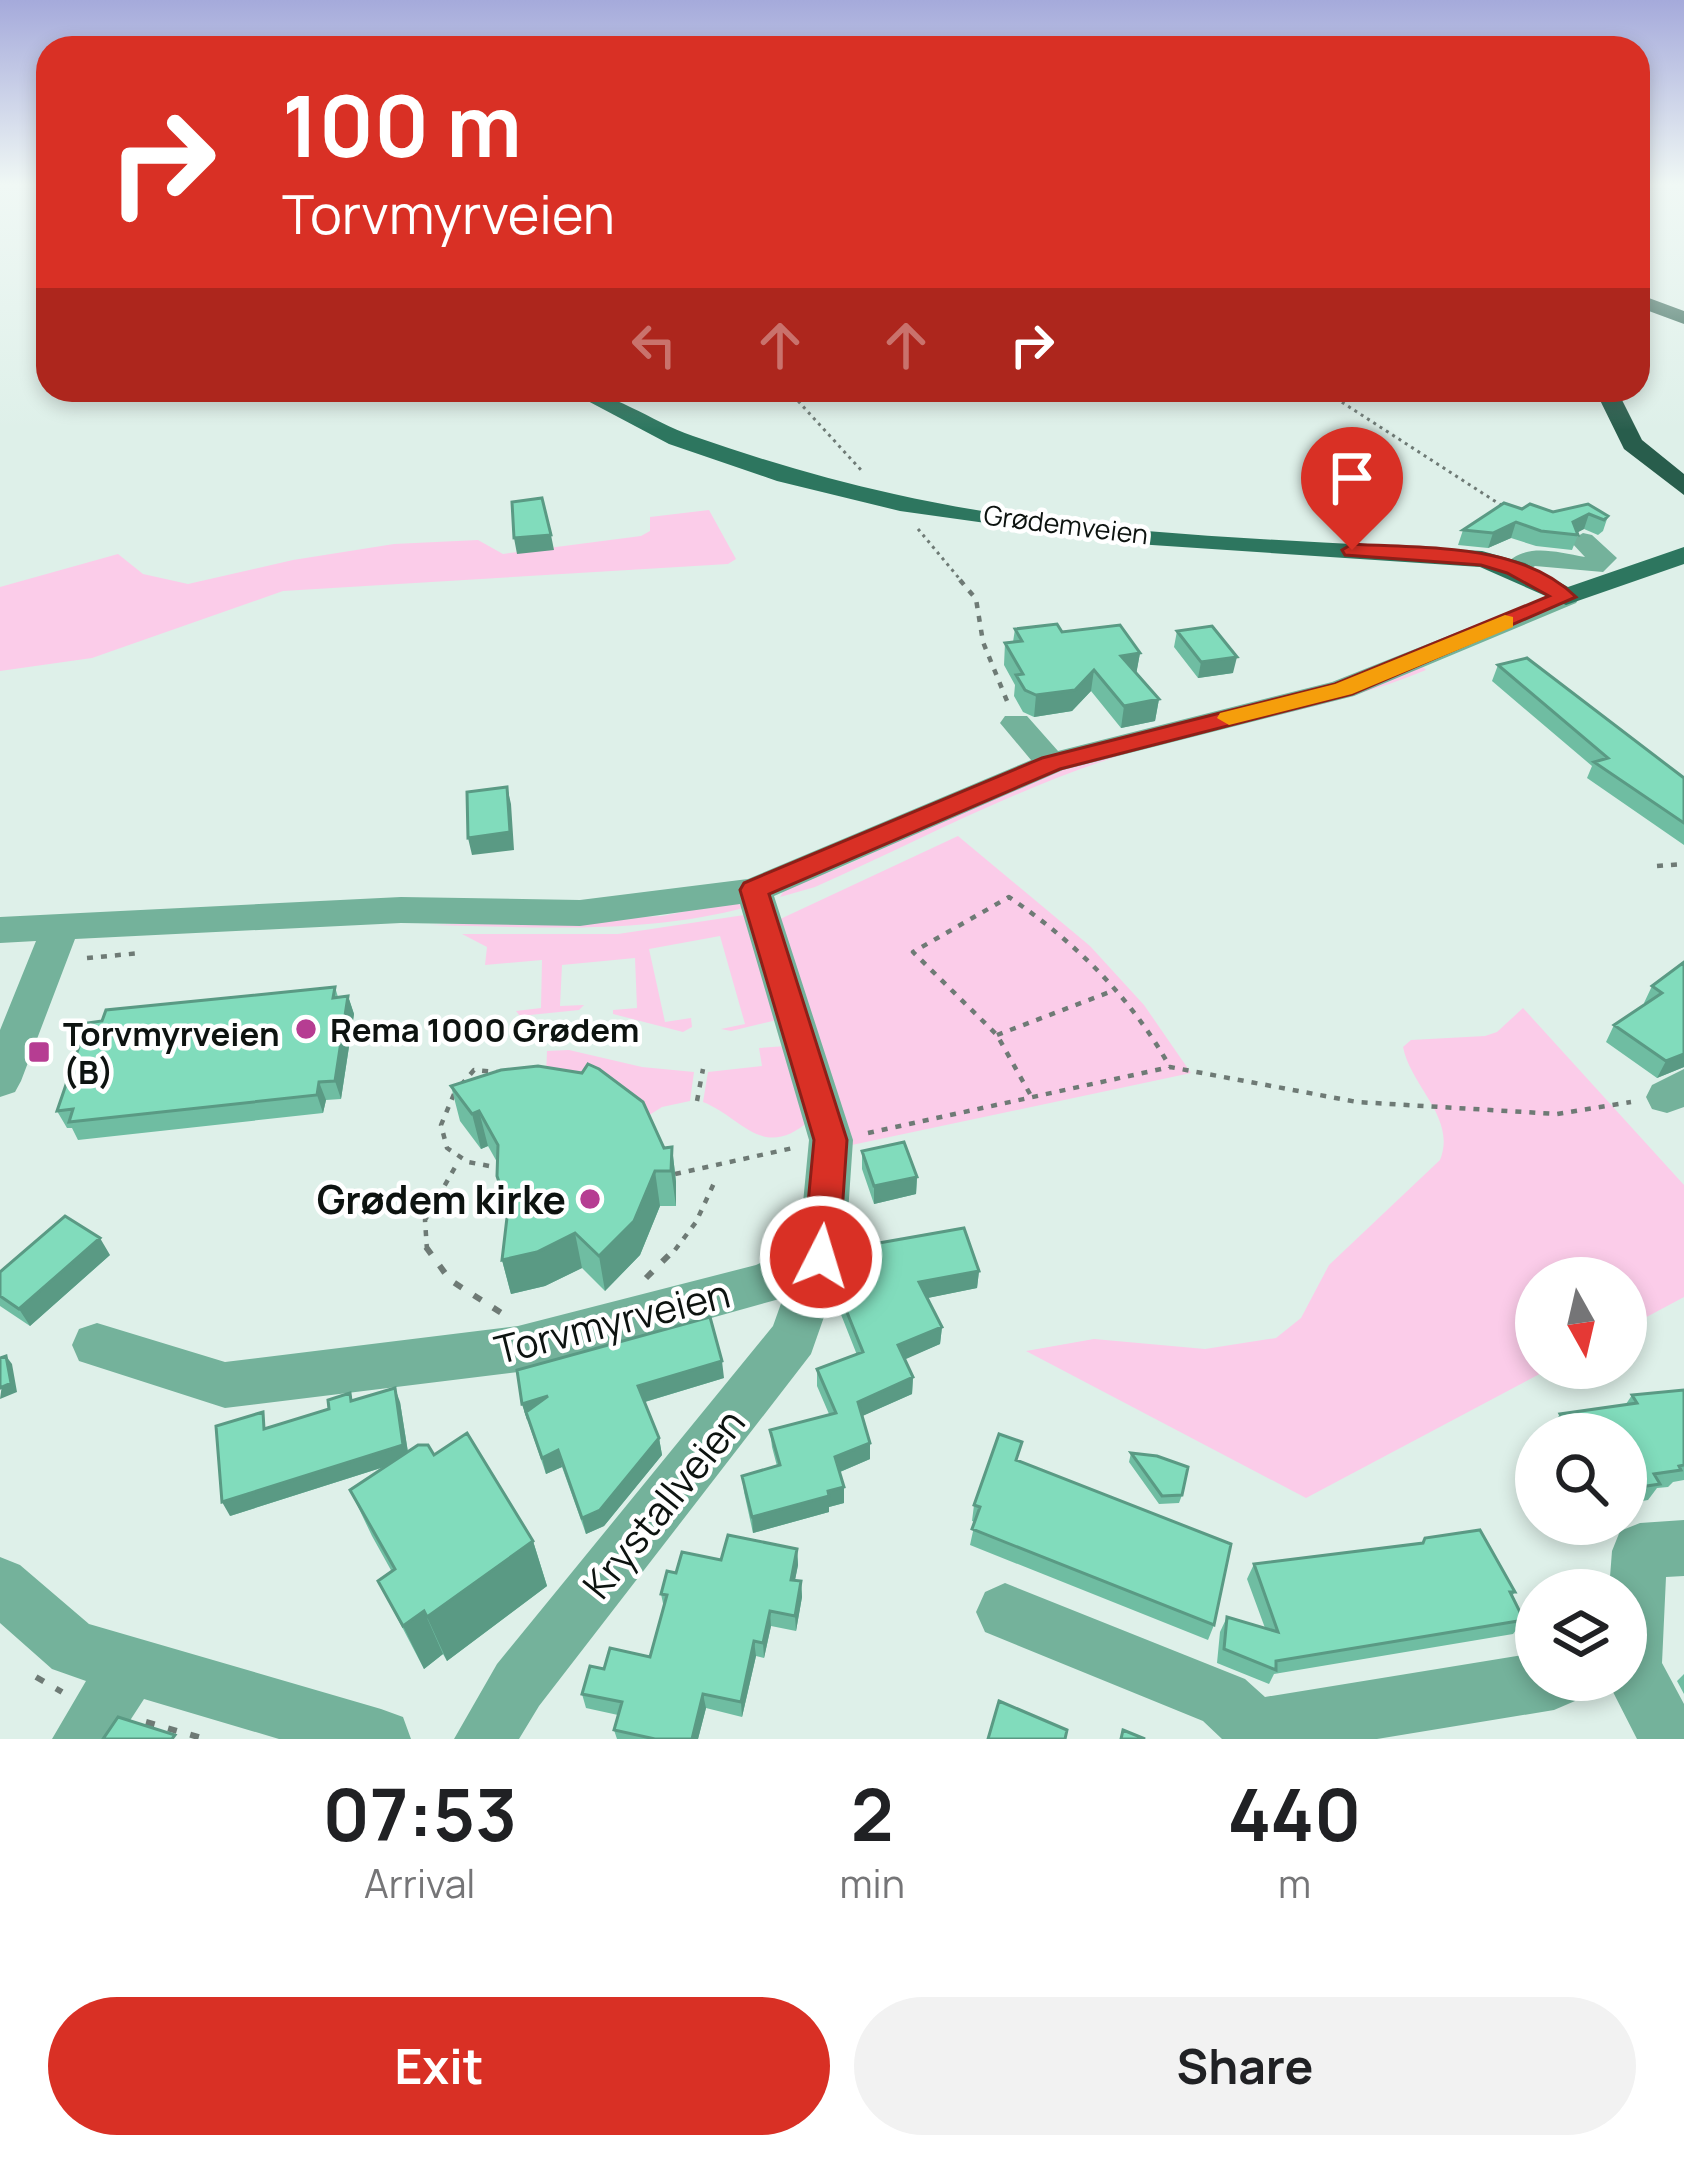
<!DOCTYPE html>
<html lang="en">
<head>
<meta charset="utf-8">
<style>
  :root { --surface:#fff; --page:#f2f2f2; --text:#202124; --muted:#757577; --accent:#d93025 }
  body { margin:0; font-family:Manrope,sans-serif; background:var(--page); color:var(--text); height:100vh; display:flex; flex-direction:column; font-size:45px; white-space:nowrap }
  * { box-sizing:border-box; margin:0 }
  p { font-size:39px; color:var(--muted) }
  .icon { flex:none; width:66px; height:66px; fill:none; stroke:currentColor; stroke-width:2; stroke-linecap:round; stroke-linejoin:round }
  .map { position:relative; height:1739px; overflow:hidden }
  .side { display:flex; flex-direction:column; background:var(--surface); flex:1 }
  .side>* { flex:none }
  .hud { position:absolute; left:36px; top:36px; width:1614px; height:366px; border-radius:36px; box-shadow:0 6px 18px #0003; background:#d93025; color:#fff; overflow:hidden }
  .needle { width:78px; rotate:172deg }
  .fabs { position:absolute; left:1515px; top:1257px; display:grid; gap:24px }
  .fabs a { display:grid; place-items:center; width:132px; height:132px; border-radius:50%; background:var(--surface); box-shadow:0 6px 18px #0003; font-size:60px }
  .pin { position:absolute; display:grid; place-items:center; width:102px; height:102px; color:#fff; margin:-123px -51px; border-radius:50% 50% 50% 0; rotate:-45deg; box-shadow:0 0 12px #0007 }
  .pin .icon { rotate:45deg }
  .me { position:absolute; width:132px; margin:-66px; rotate:5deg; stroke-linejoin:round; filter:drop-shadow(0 0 9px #0008) }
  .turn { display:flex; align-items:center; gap:42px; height:252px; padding:0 48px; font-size:54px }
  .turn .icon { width:156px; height:156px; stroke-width:2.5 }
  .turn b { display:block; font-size:84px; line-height:102px }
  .lanes { display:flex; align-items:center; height:114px; padding:0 48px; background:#0003; justify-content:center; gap:60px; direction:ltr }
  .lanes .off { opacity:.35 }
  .eta { display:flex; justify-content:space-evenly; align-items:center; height:204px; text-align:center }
  .eta b { font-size:72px; font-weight:700; line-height:84px }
  .button { display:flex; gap:24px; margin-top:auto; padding:24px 48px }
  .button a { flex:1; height:138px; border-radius:72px; background:var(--accent); color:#fff; font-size:48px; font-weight:700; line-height:138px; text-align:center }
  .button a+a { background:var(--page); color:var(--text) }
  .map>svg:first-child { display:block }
</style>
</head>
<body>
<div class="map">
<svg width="1684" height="1739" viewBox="0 0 1684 1739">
  <rect width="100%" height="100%" fill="#def0e9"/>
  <!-- green -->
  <path fill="#fbcce9" d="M709,510L736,559L728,564L283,591L92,658L0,671V587L118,554L143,574L188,584L293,560L394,544L478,540L503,554L641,536L650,531V517Z
    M1422,666L1426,670C1332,709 1232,722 1135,751C1023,784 921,840 815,887L780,897L786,887L840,868L1037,777Z
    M958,836L1090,946L1144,1005L1191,1073L847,1146L776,921Z
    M732,902L747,907C644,935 535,927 430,925L662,916Z
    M751,914L777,1020L731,1031L721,1029L745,1024L720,936L649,949L665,1022L691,1018L692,1027L683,1032L613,1014V1010L637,1008L635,958L562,965L560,1006L584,1005L579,1010L520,1016L516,1011L541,1008L542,960L485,965L487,947L462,934H618Z
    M1523,1008L1684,1185V1297L1626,1328V1278H1536V1368H1551L1306,1498L1026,1351L1094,1339L1205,1349L1276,1338L1301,1318L1329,1265L1440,1160C1457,1118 1411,1087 1403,1047L1411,1040L1485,1036L1497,1032Z
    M786,1046L811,1119C763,1163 742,1117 703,1102L708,1072L762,1066L759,1048Z
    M569,1050L642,1067L694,1072L690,1101L662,1107L643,1119L546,1076L547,1051Z"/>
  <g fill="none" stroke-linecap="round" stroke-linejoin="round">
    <!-- path-far2 -->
    <path stroke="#6e7a75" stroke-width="3" stroke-dasharray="3 4.5" stroke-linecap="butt" d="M788,390L861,470
      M1323,390L1504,507
      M918,529L963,583"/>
    <!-- path-far1 -->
    <path stroke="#6e7a75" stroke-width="4.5" stroke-dasharray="6 8" stroke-linecap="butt" d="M960,580L976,599L983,642L1007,701
      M1657,866L1684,864
      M87,958L141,953
      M997,1035L1115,990
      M461,1085L474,1070L507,1073
      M454,1094L441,1125L447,1148L468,1162L500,1168
      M1030,1094L997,1035L913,952L1009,897C1076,943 1130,996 1170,1067
      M697,1101L703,1069
      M868,1133L1170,1067L1357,1102L1557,1114L1631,1102
      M675,1174L793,1148
      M427,1250L425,1220L458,1162
      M675,1250L696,1222L715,1181"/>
    <!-- path -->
    <path stroke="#6e7a75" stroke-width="6" stroke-dasharray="9 14" stroke-linecap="butt" d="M426,1247L450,1280L503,1314
      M646,1278L677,1247
      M36,1677L62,1692
      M146,1722L205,1739"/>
    <!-- minor -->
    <path fill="#74b29b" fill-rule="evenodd" d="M1583,533L1592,535L1617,558L1603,572L1535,566L1515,577L1501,569C1524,541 1553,552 1585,557L1570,541Z
      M1566,589L1576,591L1580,597L1576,603L1354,696L1063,770L774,896L853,1140L845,1257L811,1354L539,1706L519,1739H454L497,1664L773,1326L783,1298L518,1372L225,1408L79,1361L72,1345L79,1329L97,1323L225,1362L518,1326L756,1265L799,1245L809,1140L740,904L580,926L401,923L75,939L21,1081L15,1092L0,1097V1030L36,941L0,943V917L401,897L580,900L748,879L1031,760L1000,723L1005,716H1027L1058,751L1332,682Z
      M1684,1069V1107L1667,1113L1652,1109L1646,1097L1652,1085Z
      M1684,1520V1576L1666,1577L1662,1663L1684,1704V1739H1637L1613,1692L1602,1680H1626V1590H1609L1612,1551L1620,1531L1640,1523Z
      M0,1557L20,1565L89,1624L381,1709L403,1717L411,1739H279L144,1699L118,1739H52L86,1681L52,1669L0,1623Z
      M1005,1583L1245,1679L1265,1697L1536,1653V1680H1584L1575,1701L1554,1710L1377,1739H1222L1203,1721L985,1632L976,1612L985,1592Z"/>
    <!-- major -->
    <path fill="#2d765f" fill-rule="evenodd" d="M567,390C614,390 649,421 693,436C759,459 825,479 894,494C1085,537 1287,539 1482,551L1525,563L1568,587L1684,547V564L1566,605L1480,567L1137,544L900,511L777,481L669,444Z"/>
    <!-- highway -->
    <path fill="#285d4c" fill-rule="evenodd" d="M1638,294L1684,311V324L1638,307Z
      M1595,390H1617L1642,440L1684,474V495L1624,449Z"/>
  </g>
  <!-- wall -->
  <path fill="#6fbda2" d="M1588,504L1608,516L1603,531L1598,535L1584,529L1577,532L1578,535L1572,550L1536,546L1511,538L1488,548L1458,545L1463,530L1522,509L1553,512Z
    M1015,629L1062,632L1140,653L1136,674L1159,699L1155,721L1121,728L1091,691L1072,711L1034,717L1023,712L1014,696L1015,685L1004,665L1005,643L1013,642Z
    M1177,631L1233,673L1198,678L1174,647Z
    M1498,665L1684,778V845L1587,778L1592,766L1492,681Z
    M1684,962V1067L1657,1078L1606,1042L1614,1025L1646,1004L1644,1003L1652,986Z
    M335,987L338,997L348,996L354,1014L341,1099L326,1100L323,1113L78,1140L72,1128H67L57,1111Z
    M451,1086L664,1148L672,1147L676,1182V1206H660L640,1255L605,1291L582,1268L545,1286L511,1294L502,1260L507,1216L497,1176V1162L488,1146L481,1149L460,1121Z
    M862,1151L917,1177L916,1194L874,1204L862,1169Z
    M862,1246L979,1271L977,1288L927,1298L942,1327L940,1344L904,1359L913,1377L912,1394L862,1416L870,1459L840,1472L844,1487V1503L829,1507V1512L753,1533L744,1492L742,1476L777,1466L772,1447L770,1430L829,1414L817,1386V1369L857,1355L840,1312V1295L867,1287L862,1264Z
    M110,1255L30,1326L0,1306V1272Z
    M724,1378L645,1402L659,1438L662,1455L604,1526L586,1534L562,1467L546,1474L522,1404Z
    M1684,1390V1480L1673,1482L1668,1487L1657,1488L1648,1500L1626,1504V1434H1550L1549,1431L1560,1414L1626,1404L1632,1395Z
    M350,1393L353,1401L400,1402L408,1452L434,1455L533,1541L547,1586L447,1661L443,1654L424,1669L378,1581L392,1572L372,1536L350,1490L384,1467L230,1516L329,1409Z
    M1131,1453L1182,1495L1179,1503L1159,1504L1129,1462Z
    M1018,1461L1214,1625L1208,1640L970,1545L975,1522L972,1521L974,1505Z
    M797,1549L798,1565L795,1580L801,1581L802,1597L796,1631L771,1626L764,1658L756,1656L742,1717L706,1708L698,1739H617L614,1730L618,1715L586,1708L582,1694L604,1669L650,1657L664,1608L661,1594L676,1573L721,1560Z
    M1254,1564L1515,1592L1512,1596L1524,1620L1513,1634L1274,1674L1269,1684L1217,1663L1220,1632L1227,1617L1265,1628L1247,1579Z
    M1684,1674V1694L1677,1681Z"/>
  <!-- shaded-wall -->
  <path fill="#5a9a84" d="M1589,514L1584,529L1573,535V522Z
    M1516,522L1511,538L1488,548L1493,533Z
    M551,535L554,550L517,554L514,538Z
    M1140,653L1136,675L1121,656Z
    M1237,657L1233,673L1198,678L1201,662Z
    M1094,670L1091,691L1072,711L1034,717L1036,695Z
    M1159,699L1155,721L1121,728L1124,706Z
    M507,787L511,804L514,850L472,855L468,838Z
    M348,996L354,1014L341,1099L335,1081Z
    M1684,1054V1067L1657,1078L1666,1061Z
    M319,1082L326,1100L323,1113L317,1095Z
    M479,1111L488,1146L481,1149L472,1114Z
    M672,1147L676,1182V1206L671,1171Z
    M655,1171L660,1206L640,1255L605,1291L599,1256Z
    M917,1177L916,1194L874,1204V1186Z
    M575,1233L582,1268L545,1286L511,1294L502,1260Z
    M100,1238L110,1255L30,1326L19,1309Z
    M979,1271L977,1288L918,1300L919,1282Z
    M942,1327L940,1344L897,1363L898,1345Z
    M6,1356L12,1364L17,1392L0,1399Z
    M722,1361L724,1378L641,1403L638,1386Z
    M913,1377L912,1394L858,1418V1402Z
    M395,1388L400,1402L409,1459L230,1516L222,1502Z
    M548,1396L553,1413L527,1420L522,1404Z
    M659,1438L662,1455L604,1526L586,1534L582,1518Z
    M870,1443V1459L835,1474V1457Z
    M558,1450L562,1467L546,1474L542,1458Z
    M844,1487V1503L829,1507V1512L753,1533L752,1517Z
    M533,1541L547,1586L447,1661L427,1617Z
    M797,1549L798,1565L792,1595L791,1580Z
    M801,1581L802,1597L796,1631L795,1616Z
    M424,1611L443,1654L424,1669L403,1626Z
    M770,1611L771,1626L764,1658L763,1643Z
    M754,1641L756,1656L742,1717L741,1702Z
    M703,1694L706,1708L698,1739H692Z"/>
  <!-- building -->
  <path fill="#81dcbc" stroke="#5a9a84" stroke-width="3" d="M542,498L551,535L514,538L512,502Z
    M1504,503L1522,509L1530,504L1553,512L1588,504L1608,516L1604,520L1589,514L1573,522L1578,535L1541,531L1516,522L1493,533L1463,530Z
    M1057,624L1062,632L1120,625L1140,653L1121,656L1159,699L1124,706L1094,670L1075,690L1036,695L1025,690L1016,675L1023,674L1005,643L1022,641L1015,629Z
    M1212,626L1237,657L1201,662L1177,631Z
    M1527,658L1684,778V823L1594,762L1608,758L1498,665Z
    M507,787L510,832L468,838L467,792Z
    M1684,962V1054L1666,1061L1614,1025L1662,993L1652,986Z
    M335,987L333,998L348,996L335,1081L319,1082L317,1095L69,1122L73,1109L57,1111L87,1023L102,1021L106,1010Z
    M588,1064L599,1069L643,1102L664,1148L672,1147L671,1171H655L634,1221L599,1256L575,1233L537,1252L502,1260L508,1209L497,1176L498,1145L479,1111L472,1114L451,1086L501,1070L538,1066L582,1073Z
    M904,1142L917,1177L874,1186L862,1151Z
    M65,1216L100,1238L19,1309L0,1296V1272Z
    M964,1228L979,1271L919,1282L942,1327L898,1345L913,1377L858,1402L870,1443L835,1457L844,1487L828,1491L829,1496L752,1517L742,1476L780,1465L770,1430L836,1413L817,1369L863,1352L840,1295L872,1285L862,1246Z
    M710,1317L722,1361L638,1386L659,1438L600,1510L582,1518L558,1450L542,1458L526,1412L548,1396L522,1404L517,1370Z
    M6,1356L11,1383L0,1388V1358Z
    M395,1388L403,1445L222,1502L216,1426L263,1412L264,1429L329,1409L328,1400L350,1393L351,1401Z
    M1684,1390V1465L1679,1466L1681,1470L1654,1474L1660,1484L1626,1489V1434H1571L1560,1414L1637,1403L1632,1395Z
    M467,1433L533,1541L427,1617L424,1611L403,1626L378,1581L395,1569L350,1490L418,1445H428L434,1455Z
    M999,1434L1022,1442L1016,1460L1231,1544L1214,1625L972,1529L980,1507L974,1505Z
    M1131,1453L1157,1456L1188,1467L1182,1495L1162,1496Z
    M1480,1530L1515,1592H1510L1524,1620L1276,1661V1670L1224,1649L1227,1617L1278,1632L1254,1564L1423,1543L1425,1538Z
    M728,1535L797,1549L791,1580L801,1581L795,1616L770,1611L763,1643L754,1641L741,1702L703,1694L692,1739H655L614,1730L622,1702L582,1694L590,1666L604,1669L610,1648L650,1657L667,1595L661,1594L667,1571L676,1573L682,1552L721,1560Z
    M999,1701L1067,1730L1065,1739H988Z
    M118,1717L175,1735L172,1739H103Z
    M1123,1730L1145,1739H1121Z"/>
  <!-- sky -->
  <linearGradient id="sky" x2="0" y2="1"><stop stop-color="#a5aadb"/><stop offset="0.43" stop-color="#f0f8f5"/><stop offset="1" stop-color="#f0f8f5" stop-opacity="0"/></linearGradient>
  <rect width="1684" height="430" fill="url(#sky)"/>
  <!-- route -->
  <path fill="#d93025" stroke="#8d1f18" stroke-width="3" d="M1352,544C1425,549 1520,542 1576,597L1352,694L1060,769L769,894L847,1140L839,1257L833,1268L821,1272L808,1268L803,1257L814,1140L740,890L744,883L1042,758L1335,684L1549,596L1507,573L1481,565L1345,555L1342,550Z"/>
  <!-- slow -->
  <path fill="#f59e0b" d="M1505,615L1513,617V627L1352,694L1229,725L1217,718L1220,713L1335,684Z"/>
  <!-- markers -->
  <g fill="#b63d92" stroke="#fff" stroke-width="4.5">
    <circle cx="306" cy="1029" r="12"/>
    <rect x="27" y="1040" width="24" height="24" rx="6"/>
    <circle cx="590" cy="1199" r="12"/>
  </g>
  <g text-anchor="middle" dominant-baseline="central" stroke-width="9" stroke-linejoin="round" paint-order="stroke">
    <!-- far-street labels -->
    <g font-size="27" fill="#0d1310" stroke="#fff">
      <text transform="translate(1066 524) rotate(7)">Grødemveien</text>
    </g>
    <!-- poi labels -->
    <g font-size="33" font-weight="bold" fill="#0d1310" stroke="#fff" text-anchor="start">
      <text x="330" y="1029">Rema 1000 Grødem</text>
      <text x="63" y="1033">Torvmyrveien<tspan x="63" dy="38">(B)</tspan></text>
    </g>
    <!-- near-poi labels -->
    <g font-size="39" font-weight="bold" fill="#0d1310" stroke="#fff" text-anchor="end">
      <text x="566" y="1199">Grødem kirke</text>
    </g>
    <!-- near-street labels -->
    <g font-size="39" fill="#0d1310" stroke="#fff">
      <text transform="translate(612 1321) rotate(-14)">Torvmyrveien</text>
      <text transform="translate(663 1503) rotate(-51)">Krystallveien</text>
    </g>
  </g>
</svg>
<div class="fabs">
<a><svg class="needle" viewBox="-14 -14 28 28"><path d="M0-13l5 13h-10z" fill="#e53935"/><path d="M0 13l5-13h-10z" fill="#757577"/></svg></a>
<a><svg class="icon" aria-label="search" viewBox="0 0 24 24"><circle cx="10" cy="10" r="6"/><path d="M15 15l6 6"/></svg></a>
<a><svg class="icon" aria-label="layers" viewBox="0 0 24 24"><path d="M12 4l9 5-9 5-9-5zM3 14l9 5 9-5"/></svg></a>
</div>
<div class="pin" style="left:1352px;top:550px;background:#d93025"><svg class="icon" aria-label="arrive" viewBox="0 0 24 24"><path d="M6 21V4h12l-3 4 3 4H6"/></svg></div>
<svg class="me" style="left:821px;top:1257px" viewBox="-20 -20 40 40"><circle r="17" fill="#d93025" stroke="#fff" stroke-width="3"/><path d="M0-11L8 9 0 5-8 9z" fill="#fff"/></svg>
<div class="hud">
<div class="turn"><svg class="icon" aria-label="right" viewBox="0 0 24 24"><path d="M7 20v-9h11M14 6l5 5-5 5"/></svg><div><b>100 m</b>Torvmyrveien</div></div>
<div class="lanes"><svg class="icon off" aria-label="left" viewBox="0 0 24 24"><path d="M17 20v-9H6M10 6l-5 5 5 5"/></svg><svg class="icon off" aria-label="ahead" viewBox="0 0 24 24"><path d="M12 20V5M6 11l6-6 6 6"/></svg><svg class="icon off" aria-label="ahead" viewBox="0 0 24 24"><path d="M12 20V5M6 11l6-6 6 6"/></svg><svg class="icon" aria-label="right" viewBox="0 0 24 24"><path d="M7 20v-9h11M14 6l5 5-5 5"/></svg></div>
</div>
</div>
<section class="side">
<div class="eta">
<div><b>07:53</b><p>Arrival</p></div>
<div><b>2</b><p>min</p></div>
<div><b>440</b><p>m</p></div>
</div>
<div class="button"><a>Exit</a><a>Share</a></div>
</section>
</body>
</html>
